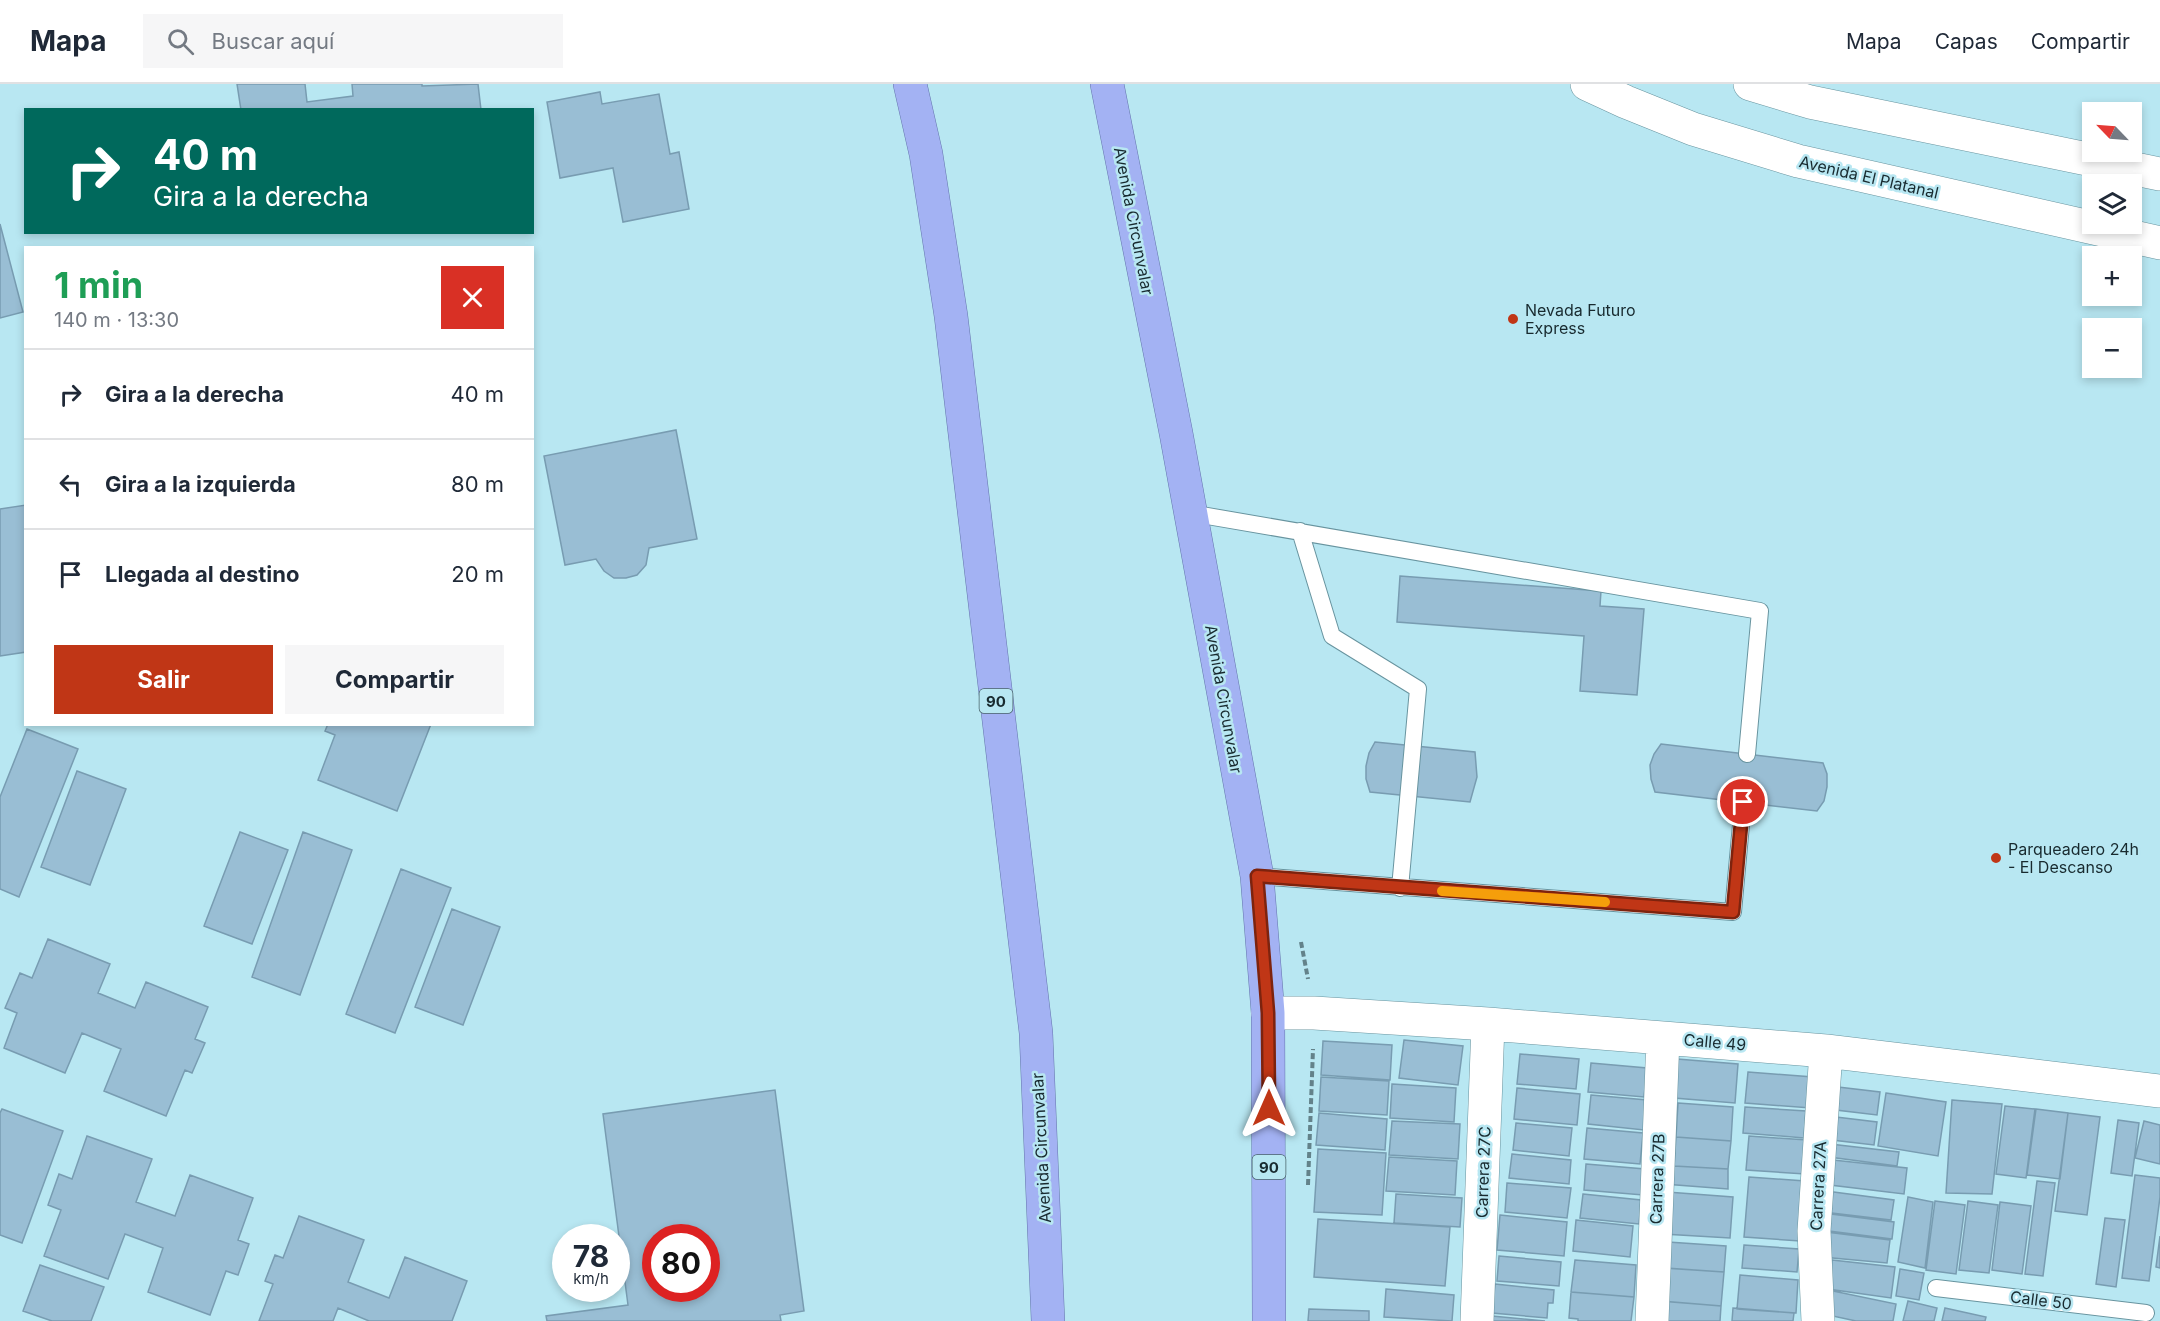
<!DOCTYPE html>
<html lang="es">
<head>
<meta charset="utf-8">
<style>
  :root { --surface:#fff; --page:#f6f6f7; --text:#1f2937; --muted:#747a83; --line:#e0e1e3; --accent:#c03616 }
  body { margin:0; font-family:Inter,sans-serif; background:var(--page); color:var(--text); height:100vh; display:flex; flex-direction:column; font-size:22px; white-space:nowrap }
  * { box-sizing:border-box; margin:0 }
  p { font-size:20px; color:var(--muted) }
  .icon { flex:none; width:33px; height:33px; fill:none; stroke:currentColor; stroke-width:2; stroke-linecap:round; stroke-linejoin:round }
  .map { position:relative; flex:1; overflow:hidden }
  .drawer { position:absolute; left:24px; top:162px; width:510px; height:480px; display:flex; flex-direction:column; background:var(--surface); border-radius:0px; box-shadow:0 3px 9px #0003 }
  .drawer>* { flex:none }
  .hud { position:absolute; left:24px; top:24px; width:510px; height:126px; border-radius:0px; box-shadow:0 3px 9px #0003; background:#00695c; color:#fff; overflow:hidden }
  .needle { width:39px; rotate:295deg }
  .fabs { position:absolute; left:2082px; top:18px; display:grid; gap:12px }
  .fabs a { display:grid; place-items:center; width:60px; height:60px; border-radius:0px; background:var(--surface); box-shadow:0 3px 9px #0003; font-size:30px }
  .speed { position:absolute; left:552px; top:1140px; display:flex; gap:12px; font-size:30px; font-weight:700; text-align:center }
  .speed>* { display:grid; place-content:center; width:78px; height:78px; border-radius:50%; background:var(--surface); box-shadow:0 3px 9px #0003; line-height:1 }
  .speed small { font-size:15px; font-weight:400 }
  .speed .limit { border:9px solid #d22; background:#fff; color:#111 }
  .pin { position:absolute; display:grid; place-items:center; width:51px; height:51px; color:#fff; margin:-26px; border:3px solid #fff; border-radius:50%; box-shadow:0 2px 6px #0007 }
  .me { position:absolute; width:66px; margin:-33px; rotate:0deg; stroke-linejoin:round; filter:drop-shadow(0 0 4px #0008) }
  .turn { display:flex; align-items:center; gap:21px; height:126px; padding:0 30px; font-size:27px }
  .turn .icon { width:78px; height:78px; stroke-width:2.5 }
  .turn b { display:block; font-size:42px; line-height:51px }
  .round { display:grid; place-items:center; flex:none; width:63px; height:63px; border-radius:0px; background:var(--page) }
  .head { display:flex; align-items:center; justify-content:space-between; height:102px; padding:0 30px }
  h1 { font-size:36px; font-weight:700; line-height:45px; color:#1e9e55 }
  .action { display:flex; gap:12px; margin-top:auto; padding:12px 30px }
  .action a { flex:1; height:69px; border-radius:0px; background:var(--accent); color:#fff; font-size:24px; font-weight:700; line-height:69px; text-align:center }
  .action a+a { background:var(--page); color:var(--text) }
  ul { padding:0; list-style:none }
  li { display:flex; align-items:center; gap:18px; height:90px; padding:0 30px; border-top:2px solid var(--line) }
  li div { flex:1 }
  li b { display:block; font-size:22px }
  li em { font-style:normal }
  header { display:flex; align-items:center; gap:36px; box-sizing:border-box; height:84px; padding:0 30px; background:var(--surface); border-bottom:2px solid var(--line) }
  header strong { font-size:28px }
  nav { display:flex; gap:33px; margin-inline-start:auto; font-size:21px }
  .search { width:420px; height:54px; background:var(--page); display:flex; align-items:center; gap:15px; box-sizing:border-box; padding:0 21px; border-radius:0px; color:var(--muted); font-size:22px }
  .map>svg:first-child { display:block }
</style>
</head>
<body>
<header>
<strong>Mapa</strong>
<div class="search"><svg class="icon" aria-label="search" viewBox="0 0 24 24"><circle cx="10" cy="10" r="6"/><path d="M15 15l6 6"/></svg>Buscar aquí</div>
<nav><a>Mapa</a><a>Capas</a><a>Compartir</a></nav>
</header>
<div class="map">
<svg width="2160" height="1237" viewBox="0 0 2160 1237">
  <rect width="100%" height="100%" fill="#b8e7f2"/>
  <!-- building -->
  <path fill="#99bed4" stroke="#789cb1" stroke-width="1.5" fill-rule="evenodd" d="M237,0H305L307,18L353,12L352,0H422V2L478,0L481,26H241Z
    M600,8L602,20L659,10L670,70L679,68L689,125L623,138L613,84L560,94L547,18Z
    M0,140L23,228L0,234Z
    M676,346L697,455L649,464L646,481L637,491L626,494H614L604,487L596,475L565,481L544,372Z
    M26,421V568L0,572V425Z
    M1400,492L1601,507L1600,522L1644,525L1637,611L1580,607L1584,552L1397,538Z
    M328,640H431L397,727L318,696L335,651L325,647Z
    M27,645L78,665L19,813L0,805V713Z
    M1375,658L1475,668L1477,693L1470,718L1370,708L1366,695V682L1369,669Z
    M1661,660L1823,679L1827,690V703L1824,717L1817,727L1655,708L1651,695L1650,681L1654,670Z
    M77,687L126,705L90,801L41,783Z
    M240,748L288,766L252,860L204,842Z
    M303,748L352,766L300,911L252,893Z
    M401,785L451,804L395,949L346,930Z
    M452,825L500,843L463,941L415,923Z
    M48,855L110,880L98,909L135,924L146,898L208,923L195,955L205,959L192,989L185,986L166,1032L104,1007L121,965L82,949L65,989L4,964L17,929L5,924L20,889L32,894Z
    M1404,956L1463,962L1458,1001L1399,994Z
    M1323,957L1392,961L1390,996L1321,991Z
    M1520,970L1579,975L1576,1005L1517,1000Z
    M1677,975L1738,980L1735,1019L1674,1014Z
    M1591,979L1647,984L1644,1013L1588,1008Z
    M1748,988L1813,993L1811,1024L1745,1019Z
    M1321,993L1389,997L1387,1031L1319,1027Z
    M1392,1000L1456,1004L1454,1038L1390,1034Z
    M1838,1003L1880,1008L1877,1031L1836,1026Z
    M1517,1004L1580,1010L1577,1041L1514,1035Z
    M775,1006L804,1227L780,1231L781,1237H547L546,1232L628,1221L603,1030ZM656,1154H706V1204H656Z
    M1886,1009L1946,1018L1938,1072L1878,1062Z
    M1591,1011L1647,1016L1644,1046L1588,1040Z
    M1952,1016L2002,1020L1992,1110L1946,1109Z
    M1678,1019L1733,1023L1731,1057L1676,1053Z
    M2005,1022L2035,1025L2026,1094L1996,1090Z
    M1745,1023L1806,1027L1804,1054L1743,1049Z
    M2,1025L63,1047L22,1159L0,1151V1029Z
    M2036,1025L2068,1029L2060,1095L2027,1091Z
    M1319,1029L1387,1035L1385,1066L1316,1061Z
    M2068,1029L2100,1033L2087,1131L2055,1127Z
    M1836,1033L1877,1038L1874,1061L1832,1056Z
    M2118,1036L2139,1039L2132,1092L2111,1089Z
    M1392,1037L1460,1040L1458,1075L1389,1071Z
    M2144,1037L2160,1041V1080L2135,1074Z
    M1516,1039L1572,1044L1569,1072L1513,1066Z
    M1587,1044L1643,1049L1640,1080L1584,1075Z
    M87,1052L152,1075L136,1118L175,1132L190,1091L253,1114L238,1156L249,1160L238,1191L226,1187L210,1231L148,1208L163,1164L125,1150L108,1195L44,1172L61,1126L48,1121L59,1090L72,1095Z
    M1749,1052L1807,1056L1805,1090L1746,1086Z
    M1676,1053L1731,1057L1728,1085L1674,1082Z
    M1830,1060L1899,1068L1897,1082L1829,1073Z
    M1318,1065L1386,1069L1382,1131L1314,1128Z
    M1512,1070L1571,1076L1569,1100L1509,1094Z
    M1389,1073L1457,1077L1455,1111L1386,1107Z
    M1833,1076L1907,1084L1904,1110L1830,1101Z
    M1586,1080L1645,1085L1643,1111L1584,1106Z
    M1674,1082L1728,1085V1105L1664,1100Z
    M2135,1091L2160,1094V1113L2149,1197L2122,1194Z
    M1749,1093L1805,1097L1800,1157L1744,1153Z
    M2037,1097L2055,1099L2043,1192L2025,1190Z
    M1507,1099L1571,1104L1567,1134L1505,1128Z
    M1826,1107L1894,1116L1891,1136L1823,1128Z
    M1667,1108L1733,1113L1730,1154L1663,1150Z
    M1396,1110L1462,1114L1460,1143L1394,1139Z
    M1583,1110L1641,1116L1639,1140L1580,1134Z
    M1908,1113L1933,1118L1925,1184L1898,1178Z
    M1935,1117L1965,1121L1956,1190L1926,1186Z
    M1968,1117L1998,1121L1989,1189L1959,1186Z
    M2000,1118L2031,1122L2022,1190L1992,1186Z
    M1823,1129L1894,1138L1892,1155L1821,1146Z
    M1500,1131L1567,1138L1564,1172L1497,1166Z
    M299,1132L364,1156L348,1198L389,1214L405,1173L467,1197L452,1237H369L338,1224L333,1237H259L273,1200L265,1197L275,1171L283,1174Z
    M2105,1134L2125,1136L2116,1203L2096,1200Z
    M1318,1135L1450,1143L1445,1202L1314,1193Z
    M1576,1136L1633,1142L1630,1173L1573,1167Z
    M1826,1148L1890,1156L1887,1179L1822,1173Z
    M2160,1152V1184L2156,1183Z
    M1668,1158L1726,1162L1724,1188L1666,1184Z
    M1744,1161L1799,1165L1797,1188L1742,1184Z
    M1499,1172L1561,1178L1559,1202L1497,1197Z
    M1575,1176L1636,1181L1634,1213L1571,1208Z
    M1832,1176L1895,1183L1891,1214L1828,1205Z
    M40,1181L104,1203L91,1237H52L23,1227Z
    M1663,1184L1724,1188L1721,1222L1660,1217Z
    M1900,1185L1924,1189L1919,1216L1896,1212Z
    M1740,1191L1798,1196L1796,1229L1737,1225Z
    M1495,1200L1554,1206L1553,1219H1548L1547,1234L1492,1229Z
    M1386,1205L1454,1211L1452,1237L1384,1233Z
    M1833,1207L1896,1220L1893,1237H1856L1828,1231Z
    M1571,1208L1634,1213L1631,1237H1578V1235L1569,1234Z
    M1661,1217L1721,1222L1720,1237H1659Z
    M1908,1217L1937,1224L1934,1237H1903Z
    M1733,1224L1794,1229L1793,1237H1732Z
    M1945,1224L1986,1233L1985,1237H1942Z
    M1309,1225L1369,1227V1237H1308Z
    M1492,1232L1545,1237H1492Z"/>
  <g fill="none" stroke-linecap="round" stroke-linejoin="round">
    <!-- service casing -->
    <g stroke="#68949f" stroke-width="18">
      <path id="service" d="M1190,429L1760,527L1747,670
        M1300,447L1332,552L1418,605L1400,804
        M1257,792L1733,828L1743,719
        M1936,1204L2146,1229"/>
    </g>
    <!-- minor casing -->
    <g stroke="#68949f" stroke-width="34">
      <path id="minor" d="M1268,929H1314L1488,940L1826,967L2160,1007
        M1477,1237L1488,940
        M1652,1237L1663,954
        M1818,1237L1814,1147L1826,967"/>
    </g>
    <!-- secondary casing -->
    <g stroke="#68949f" stroke-width="34">
      <path id="secondary" d="M1587,0L1626,18L1693,45L1798,77L2160,159
        M1750,0L1810,18L2160,90"/>
    </g>
    <!-- trunk casing -->
    <g stroke="#6375ac" stroke-width="34">
      <path id="trunk" d="M910,0L926,70L951,232L1036,949L1048,1237
        M1107,0L1176,349L1257,792L1268,929L1269,1237"/>
    </g>
    <!-- path -->
    <path stroke="#63828a" stroke-width="4" stroke-dasharray="6 3" stroke-linecap="butt" d="M1301,858L1308,895
      M1308,1101L1313,965"/>
    <!-- service -->
    <use href="#service" stroke="#fff" stroke-width="16"/>
    <!-- minor -->
    <use href="#minor" stroke="#fff" stroke-width="33"/>
    <!-- secondary -->
    <use href="#secondary" stroke="#fff" stroke-width="33"/>
    <!-- trunk -->
    <use href="#trunk" stroke="#a3b2f3" stroke-width="33"/>
  </g>
  <g fill="none" stroke-linecap="round" stroke-linejoin="round">
    <!-- route casing -->
    <g stroke="#7d230e" stroke-width="15">
      <path id="route" d="M1269,1024L1268,929L1257,792L1733,828L1743,718"/>
    </g>
    <!-- route -->
    <use href="#route" stroke="#c03616" stroke-width="10"/>
    <!-- slow -->
    <path stroke="#f59e0b" stroke-width="10" d="M1442,807L1605,818"/>
  </g>
  <!-- markers -->
  <g fill="#c03616" stroke="#b8e7f2" stroke-width="2">
    <circle cx="1513" cy="235" r="6"/>
    <circle cx="1996" cy="774" r="6"/>
  </g>
  <g text-anchor="middle" dominant-baseline="central" stroke-width="5" stroke-linejoin="round" paint-order="stroke">
    <!-- shield labels -->
    <g fill="#b8e7f2" stroke="#48636a" stroke-width="1.5">
      <rect x="979.5" y="605" width="33" height="24" rx="4.5"/>
      <rect x="1252.5" y="1071" width="33" height="24" rx="4.5"/>
    </g>
    <g font-size="15" font-weight="bold" fill="#182a2f">
      <text x="996" y="617">90</text>
      <text x="1269" y="1083">90</text>
    </g>
    <!-- street labels -->
    <g font-size="16" fill="#182a2f" stroke="#b8e7f2">
      <text transform="translate(1869 93) rotate(13)">Avenida El Platanal</text>
      <text transform="translate(1134 137) rotate(79)">Avenida Circunvalar</text>
      <text transform="translate(1224 615) rotate(80)">Avenida Circunvalar</text>
      <text transform="translate(1715 958) rotate(5)">Calle 49</text>
      <text transform="translate(1041 1064) rotate(-93)">Avenida Circunvalar</text>
      <text transform="translate(1483 1088) rotate(-88)">Carrera 27C</text>
      <text transform="translate(1657 1095) rotate(-88)">Carrera 27B</text>
      <text transform="translate(1818 1102) rotate(-87)">Carrera 27A</text>
      <text transform="translate(2041 1216) rotate(7)">Calle 50</text>
    </g>
    <!-- poi labels -->
    <g font-size="16" fill="#182a2f" stroke="#b8e7f2" text-anchor="start">
      <text x="1525" y="226">Nevada Futuro<tspan x="1525" dy="18">Express</tspan></text>
      <text x="2008" y="765">Parqueadero 24h<tspan x="2008" dy="18">- El Descanso</tspan></text>
    </g>
  </g>
</svg>
<div class="fabs">
<a><svg class="needle" viewBox="-14 -14 28 28"><path d="M0-13l5 13h-10z" fill="#e53935"/><path d="M0 13l5-13h-10z" fill="#747a83"/></svg></a>
<a><svg class="icon" aria-label="layers" viewBox="0 0 24 24"><path d="M12 4l9 5-9 5-9-5zM3 14l9 5 9-5"/></svg></a>
<a>+</a>
<a>−</a>
</div>
<div class="speed"><div>78<small>km/h</small></div><div class="limit">80</div></div>
<div class="pin" style="left:1743px;top:718px;background:#d93025"><svg class="icon" aria-label="arrive" viewBox="0 0 24 24"><path d="M6 21V4h12l-3 4 3 4H6"/></svg></div>
<svg class="me" style="left:1269px;top:1024px" viewBox="-20 -20 40 40"><path d="M0-17L14 15 0 8-14 15z" fill="#c03616" stroke="#fff" stroke-width="4"/></svg>
<div class="hud">
<div class="turn"><svg class="icon" aria-label="right" viewBox="0 0 24 24"><path d="M7 20v-9h11M14 6l5 5-5 5"/></svg><div><b>40 m</b>Gira a la derecha</div></div>
</div>
<section class="drawer">
<div class="head"><div><h1>1 min</h1><p>140 m · 13:30</p></div><a class="round" style="background:#d93025;color:#fff"><svg class="icon" aria-label="close" viewBox="0 0 24 24"><path d="M6 6l12 12M18 6L6 18"/></svg></a></div>
<ul>
<li><svg class="icon" aria-label="right" viewBox="0 0 24 24"><path d="M7 20v-9h11M14 6l5 5-5 5"/></svg><div><b>Gira a la derecha</b></div><em>40 m</em></li>
<li><svg class="icon" aria-label="left" viewBox="0 0 24 24"><path d="M17 20v-9H6M10 6l-5 5 5 5"/></svg><div><b>Gira a la izquierda</b></div><em>80 m</em></li>
<li><svg class="icon" aria-label="arrive" viewBox="0 0 24 24"><path d="M6 21V4h12l-3 4 3 4H6"/></svg><div><b>Llegada al destino</b></div><em>20 m</em></li>
</ul>
<div class="action"><a>Salir</a><a>Compartir</a></div>
</section>
</div>
</body>
</html>
